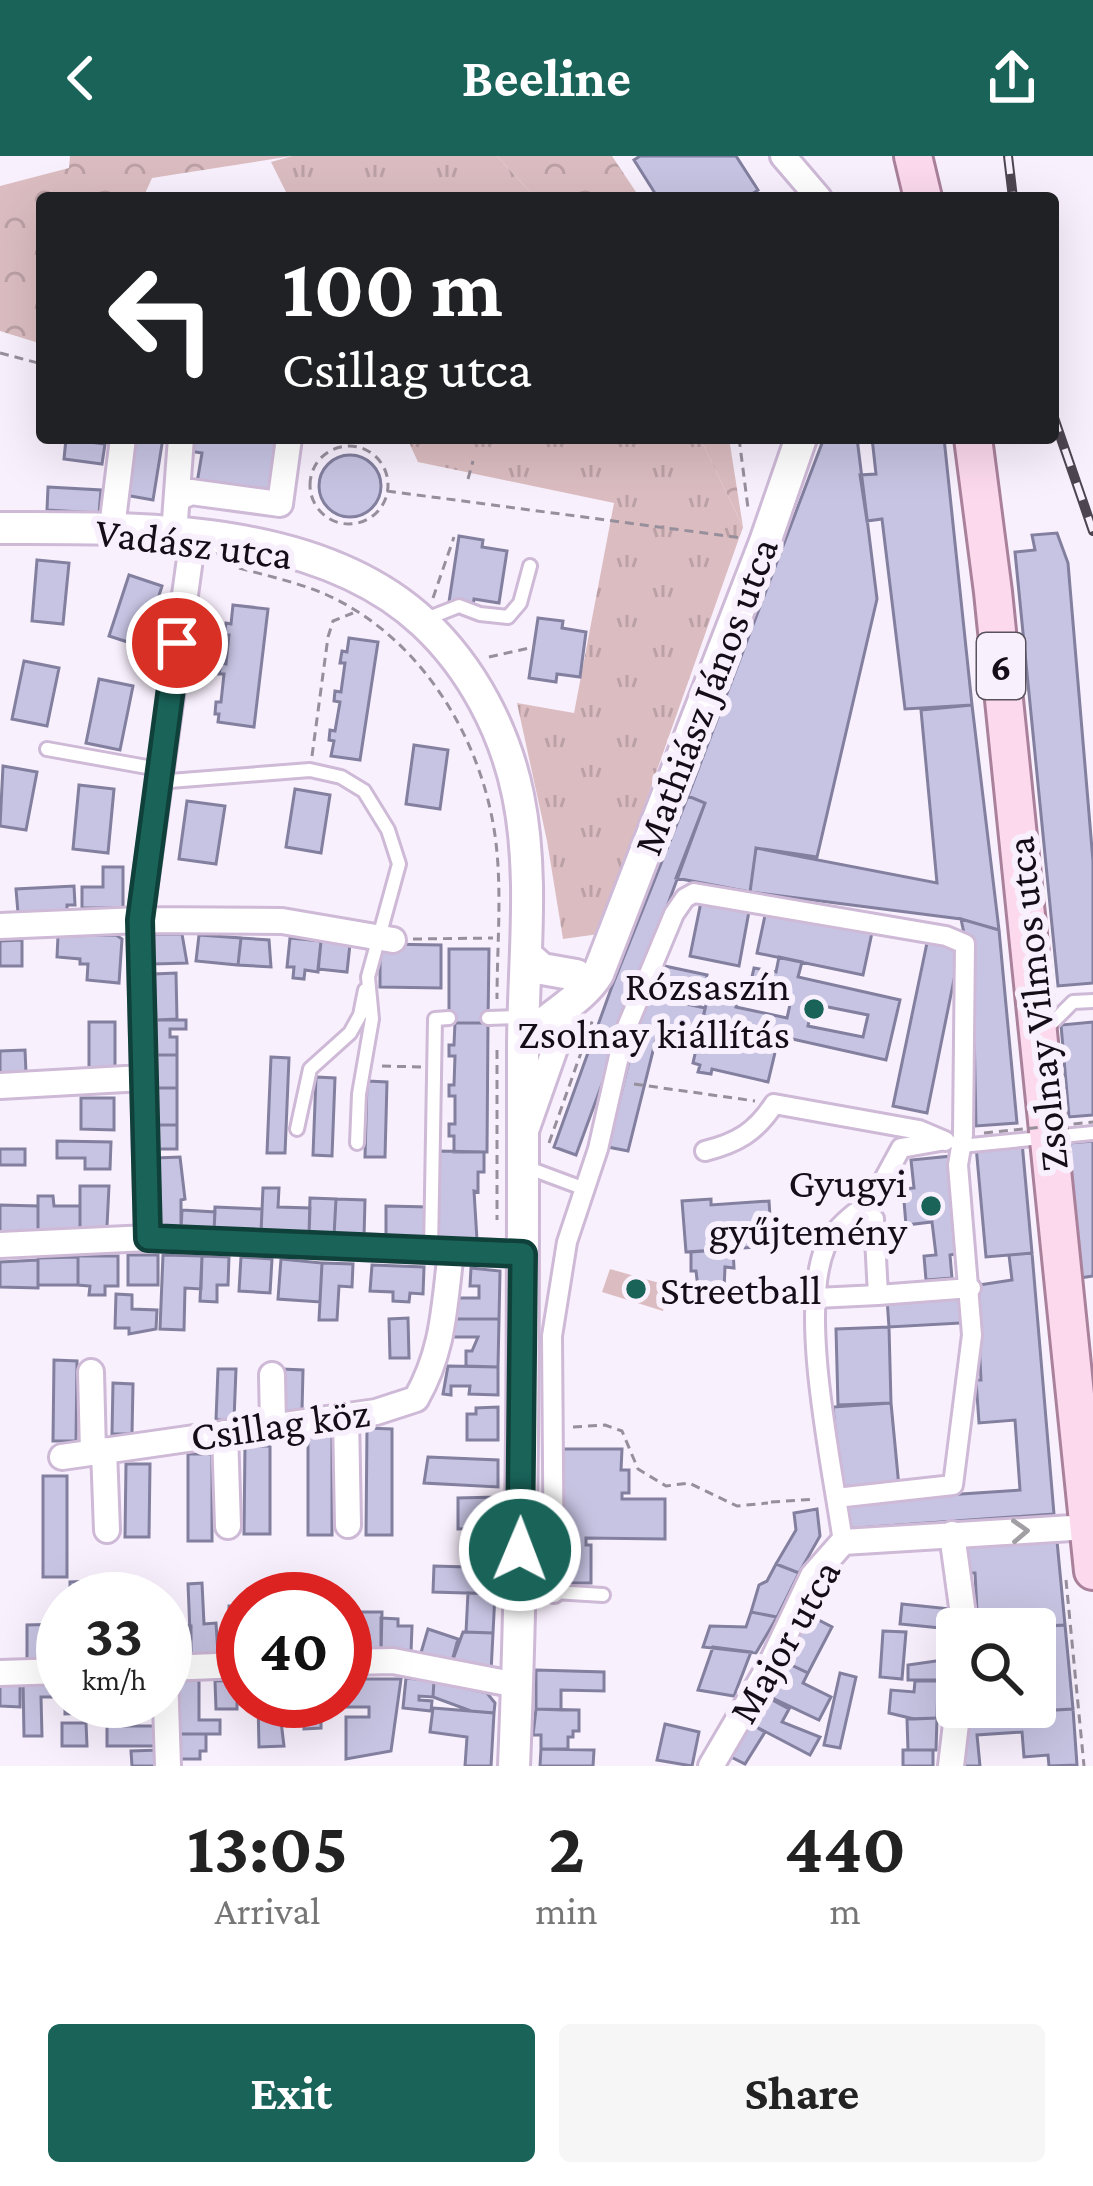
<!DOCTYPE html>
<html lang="en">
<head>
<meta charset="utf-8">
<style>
  :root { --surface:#fff; --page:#f6f6f6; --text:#222; --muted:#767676; --accent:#196359 }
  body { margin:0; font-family:"Crimson Pro",serif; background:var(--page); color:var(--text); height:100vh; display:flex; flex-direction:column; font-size:45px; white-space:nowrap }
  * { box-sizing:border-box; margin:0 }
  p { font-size:39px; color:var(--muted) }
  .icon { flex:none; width:66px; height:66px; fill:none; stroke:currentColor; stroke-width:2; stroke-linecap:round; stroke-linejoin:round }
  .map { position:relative; height:1610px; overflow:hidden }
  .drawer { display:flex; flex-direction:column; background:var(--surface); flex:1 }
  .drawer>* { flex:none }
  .banner { position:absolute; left:36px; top:36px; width:1023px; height:252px; border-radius:12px; box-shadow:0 12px 48px #0002; background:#202124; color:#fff; overflow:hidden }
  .tools { position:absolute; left:936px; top:1452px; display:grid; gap:24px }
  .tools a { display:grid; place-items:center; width:120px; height:120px; border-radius:12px; background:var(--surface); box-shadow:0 12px 48px #0002; font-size:60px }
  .speed { position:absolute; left:36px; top:1416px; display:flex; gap:24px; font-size:60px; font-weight:700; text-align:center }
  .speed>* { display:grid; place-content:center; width:156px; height:156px; border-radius:50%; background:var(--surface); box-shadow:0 12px 48px #0002; line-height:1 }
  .speed small { font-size:30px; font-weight:400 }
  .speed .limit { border:18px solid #d22; background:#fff; color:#111 }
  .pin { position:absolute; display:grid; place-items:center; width:102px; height:102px; color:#fff; margin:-51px; border:6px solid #fff; border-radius:50%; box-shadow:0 3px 12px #0007 }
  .me { position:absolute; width:132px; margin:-66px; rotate:1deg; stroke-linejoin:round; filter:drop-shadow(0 0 9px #0008) }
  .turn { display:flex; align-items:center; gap:42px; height:252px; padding:0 48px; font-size:54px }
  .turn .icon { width:156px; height:156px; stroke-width:2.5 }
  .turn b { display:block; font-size:84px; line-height:102px }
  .eta { display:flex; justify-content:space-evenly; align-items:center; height:204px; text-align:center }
  .eta b { font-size:72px; font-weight:700; line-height:84px }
  .action { display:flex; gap:24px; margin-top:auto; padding:24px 48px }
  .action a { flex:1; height:138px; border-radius:12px; background:var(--accent); color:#fff; font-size:48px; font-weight:700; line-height:138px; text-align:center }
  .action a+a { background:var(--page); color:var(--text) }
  header { display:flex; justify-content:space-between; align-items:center; height:156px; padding:0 48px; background:var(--accent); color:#fff; font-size:54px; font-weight:700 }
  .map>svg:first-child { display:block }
</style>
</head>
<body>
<header><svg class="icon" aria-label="back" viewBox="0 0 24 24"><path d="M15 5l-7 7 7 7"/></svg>Beeline<svg class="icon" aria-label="share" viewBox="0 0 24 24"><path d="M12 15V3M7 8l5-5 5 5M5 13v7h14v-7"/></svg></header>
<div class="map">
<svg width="1093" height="1610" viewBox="0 0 1093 1610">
  <defs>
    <pattern id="grass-tufts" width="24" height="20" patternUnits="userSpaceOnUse" patternTransform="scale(3)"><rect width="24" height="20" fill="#dbbdc1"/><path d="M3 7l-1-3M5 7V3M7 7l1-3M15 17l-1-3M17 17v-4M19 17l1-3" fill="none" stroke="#bba1a5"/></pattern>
    <pattern id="forest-crowns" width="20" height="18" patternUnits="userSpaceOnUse" patternTransform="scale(3)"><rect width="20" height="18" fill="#dbbdc1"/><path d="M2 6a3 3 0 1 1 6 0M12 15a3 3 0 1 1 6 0" fill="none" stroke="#bba1a5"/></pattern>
  </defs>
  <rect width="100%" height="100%" fill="#f9f0fd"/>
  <!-- grass -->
  <path fill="url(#grass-tufts)" d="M292,0H497L536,42H289L271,6Z
    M407,282H700L743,371L599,778L563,783L547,685L517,547L574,557L614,347L418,306Z"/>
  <!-- forest -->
  <path fill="url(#forest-crowns)" d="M70,0H292L152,22L143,42H42V188L0,175V30L69,12Z
    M497,0H612L640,42H536Z
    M700,282H729L743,371Z"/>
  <!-- park -->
  <path fill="#dbbdc1" d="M610,1113L670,1130L663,1155L602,1136Z"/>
  <!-- building -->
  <path fill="#c7c4e3" stroke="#827f9f" stroke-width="3" fill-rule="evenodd" d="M640,0H736L758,34L746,42H658L634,4Z
    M134,282H163L153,344L125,339Z
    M191,282H278L270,337L197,327L202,297L189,295Z
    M824,282H857L877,443L817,701L756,692L750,736L676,722L705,647L688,640Z
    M872,282H944L972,549L905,553L882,363L867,365L860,319L876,318Z
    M66,283L105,288L102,308L64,303Z
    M319 330a31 31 0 1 1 62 0a31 31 0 1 1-62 0Z
    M48,331L101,334L99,357L47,354Z
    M1057,377L1068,407L1093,705V827L1058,830L1015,396L1035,394L1032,379Z
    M459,380L483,384L482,391L507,395L499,447L474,443L473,450L449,446Z
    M37,404L69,407L63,468L32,465Z
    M129,419L162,430L143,491L109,480Z
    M233,449L268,453L254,571L218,566L219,558H215L216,546H221L224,518H219L221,507L226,508L229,479H224L226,467L231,468Z
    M538,462L563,465L562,472L586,476L580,521L557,518L556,526L529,522Z
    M349,482L378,486L360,604L331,600L334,585L329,584L330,574L335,575L340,546L334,545L335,535L341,536L345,507H340L342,495L347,496Z
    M24,505L59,512L47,570L12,563Z
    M99,523L133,530L120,594L86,587Z
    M972,549L999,774L961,763L750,736L756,692L937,727L921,554Z
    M414,589L448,594L440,653L406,648Z
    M3,610L37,616L26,674L0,670Z
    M79,629L114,633L108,697L73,693Z
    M295,633L330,639L321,697L286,691Z
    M688,640L705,647L576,999L554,991L611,833Z
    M187,645L225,650L216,708L179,703Z
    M103,711H123V752H82V731H103Z
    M74,730L75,749H67V755L18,757L16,733Z
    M702,741L750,750L739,810L690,800Z
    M767,750L873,772L863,819L757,797Z
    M961,763L999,774L1017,967L976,970L973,821Z
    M153,778H182L187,807L154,808Z
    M116,779L122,783L119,827L87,824L88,808H80V803L57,801L58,780Z
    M199,779L241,782L238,809L196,805Z
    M241,782L269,784L271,811L238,809Z
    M290,782L321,785L318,816L305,814L304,823L293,822L294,811H287Z
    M928,782L961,789L927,957L893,950Z
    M22,784V810H0V785Z
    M321,785L350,788L347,816L318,813Z
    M380,788L441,789V832L380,831Z
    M449,793H489L488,867H449Z
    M779,801L802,806L798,821L900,844L886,904L779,880L768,926L712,913L711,918L698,916L700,909L693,907L710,831L739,837L736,851L787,862L791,844L749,834L754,812L776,816ZM813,848L868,859L863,881L808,870Z
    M660,809L707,819L702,841L651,829Z
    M176,817L177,863L156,864L154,818Z
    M645,839L705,852L697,890L656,883L628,995L608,991Z
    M156,864H186V873H170V881H177V899H156Z
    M89,866H115V914H89Z
    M1093,866V959L1069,961L1061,869Z
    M455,867H488L487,996H454V980H449V968H455V940H449V929H454L455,900H449V889H454Z
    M25,894L26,917H0V895Z
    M156,899H177V932H156Z
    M271,901L289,902L285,997H267Z
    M316,921L335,922L332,1000L313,999Z
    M367,925L387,926L385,1001H365Z
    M156,932H177V969H156Z
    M81,942H114V974L81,973Z
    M156,969H177V993H156Z
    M57,985L111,986L110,1013H85V1002H57Z
    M1093,985V1120L1080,1122L1069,987Z
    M1022,986L1032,1097L986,1101L976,990Z
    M0,993H25V1009H0Z
    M438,995L484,996V1016H478V1036L474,1035L477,1084H436Z
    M952,1000L962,1097L950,1099L952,1122L926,1124L924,1100L936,1099L932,1066L906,1069L903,1033L914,1032L911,1004Z
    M180,1001L185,1043L181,1044V1074L159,1073L156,1002Z
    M80,1030H109L107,1070L100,1078L80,1077Z
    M263,1032H279L278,1051L310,1052L309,1079L261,1077Z
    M38,1040H53L54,1050H80V1077H38Z
    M310,1042L336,1043L334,1080L309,1079Z
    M336,1043L365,1044L364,1081L334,1080Z
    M711,1043V1049L769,1045L772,1090L686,1096L682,1045Z
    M0,1049L38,1050V1077L0,1076Z
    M386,1050L429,1051V1083H386Z
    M215,1051L262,1053L261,1077L214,1075Z
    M182,1054L215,1056L214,1075L181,1074Z
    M733,1093L734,1112L725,1111L724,1134L714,1145H705L699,1140L696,1115H691V1096Z
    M1032,1097L1054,1358L843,1373L841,1346L1020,1334L1015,1264L979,1267L976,1224H981L978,1166L889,1171L887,1143L1012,1124L1009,1099Z
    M128,1099H158V1129H128Z
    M163,1099L202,1100L201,1133L185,1132L184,1174L160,1173Z
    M78,1100H118V1130H105V1139H89L90,1130L78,1129Z
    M202,1100L229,1101L228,1129H217V1146L200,1145Z
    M78,1101V1129H38V1102Z
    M241,1101L272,1103L270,1137L239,1135Z
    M281,1103L322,1107L320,1146L278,1143Z
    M38,1104V1132L0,1131V1106Z
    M322,1107L353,1108L352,1131L339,1130L337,1164H319Z
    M372,1109L424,1111L423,1138L410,1137L409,1146L393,1145V1136L370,1135Z
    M471,1112L500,1115L499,1163H454L456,1142H479V1130H470Z
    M116,1138L132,1139V1153L157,1154L156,1173L129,1178V1172H115Z
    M408,1162L409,1202H390L389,1163Z
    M452,1163H499L498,1211L466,1210V1195H472L478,1181H452Z
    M889,1171L891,1247L838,1249L836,1173Z
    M54,1204L77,1205L76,1285H53Z
    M448,1210L498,1211V1239L469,1238L470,1230H451V1239L443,1238Z
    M218,1213H236L234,1264H216Z
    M282,1213L303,1214L302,1256H280Z
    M113,1227L133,1228L132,1278H112Z
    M891,1247L899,1331L841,1337L833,1251Z
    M498,1251V1284H467V1258H476V1252Z
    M367,1272L392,1273V1379H366Z
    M308,1279H332V1379H308Z
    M245,1290H270V1378H244Z
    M559,1293H622L621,1314H629V1337H622V1343H665V1383L586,1382V1389H591V1427H561Z
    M188,1298H212V1385H188Z
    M428,1301L498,1304V1331L424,1327Z
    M126,1308H150L149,1381H125Z
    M43,1320H67V1421H43Z
    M498,1341L499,1372L458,1373V1342Z
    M817,1353L820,1380L799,1417L776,1408L796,1374L794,1357Z
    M1057,1385L1065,1469L978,1473L975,1417H963L961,1391Z
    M776,1408L799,1417L777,1461L751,1456L759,1429L767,1425Z
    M434,1410L499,1412L498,1438L433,1436Z
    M270,1422L292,1423L290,1443H269Z
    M92,1425V1443H70V1426Z
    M202,1427L204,1468L216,1467L218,1498L191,1501L188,1428Z
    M468,1437L495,1438L493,1477L466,1476Z
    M902,1448L951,1453V1473L900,1468Z
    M229,1450H243V1499H229Z
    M353,1456H382L381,1496H352Z
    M751,1456L777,1461L756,1497L703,1491L710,1470L746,1471Z
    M807,1458L832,1471L808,1517L783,1505Z
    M381,1462L398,1463V1470H412L411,1497L381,1496Z
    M63,1468V1503L27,1504V1469Z
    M1065,1469L1073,1553L1034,1555L1035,1539H1042L1037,1471Z
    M165,1470H191V1501H165Z
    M428,1473L458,1483L451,1509L420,1500Z
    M883,1475L906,1476L902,1523L880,1521Z
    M463,1476L493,1477L491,1516L451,1509Z
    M713,1491L751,1496L734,1540L698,1534Z
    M950,1503L951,1524H908V1509Z
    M783,1505L808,1517L803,1527L831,1541L819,1564L766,1539Z
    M536,1514L604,1516V1535L561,1534V1554L536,1553Z
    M840,1517L856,1521L840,1592L824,1589Z
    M406,1522L434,1525L433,1541L419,1540V1544L432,1545L431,1555L403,1552Z
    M23,1523H52V1541H41L42,1580H24Z
    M345,1523H401L391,1595L346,1603V1561H369V1551H342Z
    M0,1524H20V1551L0,1550Z
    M199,1524V1564H220V1578H177V1525Z
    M243,1524V1544H237V1553H216L215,1525Z
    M434,1525L487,1537L495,1547L494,1557L471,1555L433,1541Z
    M915,1525H938L937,1562L914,1563L889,1557L891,1534L914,1536Z
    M765,1540L789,1553L782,1566L820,1581L810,1599L749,1567Z
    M65,1545H94H86V1557L65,1558Z
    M258,1545H304V1548L279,1549L284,1590L259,1591Z
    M304,1545H341L342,1551H321V1572L304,1573Z
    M433,1552L494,1557L491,1610H465L467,1581L430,1576Z
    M536,1553L579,1554V1575H573V1581H568V1593H541V1579H533Z
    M1073,1553L1077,1609L1049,1610L1048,1599L1024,1601L1022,1576L977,1579L980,1610H958L961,1560Z
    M107,1557H122L123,1570H157L158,1590H107Z
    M937,1562L936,1594H908L907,1563Z
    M62,1567H86L87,1590H62Z
    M749,1567L765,1576L745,1608L729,1600Z
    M665,1568L699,1576L692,1610L657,1604Z
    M177,1578H206V1595H200V1603H177Z
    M541,1593L594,1594L593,1610H540Z
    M160,1594V1610H132L131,1595Z
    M903,1594H933V1610H903Z"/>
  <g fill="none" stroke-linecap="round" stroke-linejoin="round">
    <!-- service casing -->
    <g stroke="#ceb9d7" stroke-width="18">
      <path id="service" d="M426,463L459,450L480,458L508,461L520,447L530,410
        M47,593L158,613
        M157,626L310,614L341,621L364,635L388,674L399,708L368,821L372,863L359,938L357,987
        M488,862L522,861
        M1045,874L1073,846L1093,845
        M297,973L310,913L350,877L360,859L365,834
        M961,990L1093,977
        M526,1011L585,1033
        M431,1094L435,863L449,862
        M521,1434L603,1439"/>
    </g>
    <!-- pedestrian casing -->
    <g stroke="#ceb9d7" stroke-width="24">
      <path id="pedestrian" d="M705,995C737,987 756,976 774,948L919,974L945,985
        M865,1058L901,992L940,985
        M878,1139L971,1132
        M816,1142L878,1139L874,1063L855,1057C844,1066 830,1079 825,1092C798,1158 833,1314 843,1386
        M554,1437L552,1180L567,1086L598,993L624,878L674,758L685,742L694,737L946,780L965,788L963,979L958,1009L972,1179L953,1329L836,1342"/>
    </g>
    <!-- minor casing -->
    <g stroke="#ceb9d7" stroke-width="30">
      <path id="minor" d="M783,0L819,42
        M178,342L191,336L280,348L289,282
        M112,372L123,282
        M174,378L181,282
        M0,770L140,764L282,765L393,784
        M0,930L143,922
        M527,972L571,847
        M148,1082L140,764L193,381
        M0,1089L148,1082L523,1098
        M91,1216L93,1296
        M272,1219L273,1269
        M346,1260L348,1369
        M225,1277L228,1370
        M104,1294L107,1374
        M62,1301L376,1256L416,1243C444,1194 444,1151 451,1096
        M952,1378L965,1473
        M345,1506L393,1505L517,1529
        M165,1512L243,1509
        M0,1517L63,1515
        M165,1517L168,1610
        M711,1610L772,1506L813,1420L843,1386L1088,1371
        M951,1610L958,1551"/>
    </g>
    <!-- tertiary casing -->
    <g stroke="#ceb9d7" stroke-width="36">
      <path id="tertiary" d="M0,372C137,372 317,367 424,467C472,512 505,575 518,639C535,721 523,810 523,893C523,1132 524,1371 514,1610
        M526,799L542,813L576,819
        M523,889C544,860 579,848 598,818L765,386L801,282"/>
    </g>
    <!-- primary casing -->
    <g stroke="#aa819b" stroke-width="42">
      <path id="primary" d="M913,0L923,42
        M973,282L993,436L1093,1415"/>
    </g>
    <!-- path -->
    <path stroke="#978f9b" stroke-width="3" stroke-dasharray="9 6" stroke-linecap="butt" d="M0,197L42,208
      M739,282L748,352
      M310 329a39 39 0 1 1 78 0a39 39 0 1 1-78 0Z
      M468,323L473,305
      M387,335L742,382
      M239,412C268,420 300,427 327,439C422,482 484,585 496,687C502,738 497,791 497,843
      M433,442L454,381
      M489,501L534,491
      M312,600L328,481L333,465L353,457
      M413,783L493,782
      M497,894V1064
      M382,910L421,911
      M634,928L755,945
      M549,987L594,860
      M573,1271L605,1269L622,1275L638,1313L666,1330L689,1327L737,1350L768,1347
      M771,1346L816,1343
      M1066,1424L1084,1610"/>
    <!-- service -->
    <use href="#service" stroke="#fff" stroke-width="12"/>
    <!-- pedestrian -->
    <use href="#pedestrian" stroke="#fff" stroke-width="18"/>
    <!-- minor -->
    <use href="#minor" stroke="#fff" stroke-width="24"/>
    <!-- tertiary -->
    <use href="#tertiary" stroke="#fff" stroke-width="30"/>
    <!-- primary -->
    <use href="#primary" stroke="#fcd9ed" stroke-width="36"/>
    <!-- rail casing -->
    <g stroke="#4d4550" stroke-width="10">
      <path id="rail" d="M1008,0L1013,42
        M1053,259L1093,375"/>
    </g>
    <!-- rail -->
    <use href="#rail" stroke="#f9f0fd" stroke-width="6" stroke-dasharray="18" stroke-linecap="butt"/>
    <!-- path-bridge -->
    <path stroke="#978f9b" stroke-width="3" stroke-dasharray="9 6" stroke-linecap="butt" d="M984,977L1093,966"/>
  </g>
  <!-- one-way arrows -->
  <defs><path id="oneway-chevron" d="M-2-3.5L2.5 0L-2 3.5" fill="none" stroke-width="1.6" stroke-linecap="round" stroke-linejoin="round" transform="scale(3)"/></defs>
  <use stroke="#a19fa3" href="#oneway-chevron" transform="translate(1020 1375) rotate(-3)"/>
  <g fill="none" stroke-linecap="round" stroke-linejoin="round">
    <!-- route casing -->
    <g stroke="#10403a" stroke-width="30">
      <path id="route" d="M177,487L140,764L148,1082L523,1098L520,1394"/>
    </g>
    <!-- route -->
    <use href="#route" stroke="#196359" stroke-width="21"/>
  </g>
  <!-- markers -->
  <g fill="#196359" stroke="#f9f0fd" stroke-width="4.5">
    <circle cx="814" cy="853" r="12"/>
    <circle cx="931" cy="1050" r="12"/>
    <circle cx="636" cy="1133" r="12"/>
  </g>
  <g text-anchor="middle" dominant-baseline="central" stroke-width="12" stroke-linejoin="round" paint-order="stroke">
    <!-- shield labels -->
    <rect fill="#f9f0fd" stroke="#59525d" stroke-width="3" x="977" y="477" width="48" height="66" rx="9"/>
    <g font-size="39" font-weight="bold" fill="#150e18">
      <text x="1001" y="510">6</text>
    </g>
    <!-- street labels -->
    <g font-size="42" fill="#150e18" stroke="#f9f0fd">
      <text transform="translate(194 387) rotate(7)">Vadász utca</text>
      <text transform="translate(705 540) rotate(-69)">Mathiász János utca</text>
      <text transform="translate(1036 848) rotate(-96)">Zsolnay Vilmos utca</text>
      <text transform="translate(280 1268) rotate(-8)">Csillag köz</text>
      <text transform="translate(784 1485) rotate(-60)">Major utca</text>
    </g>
    <!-- poi labels -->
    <g font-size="42" fill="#150e18" stroke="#f9f0fd" text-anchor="end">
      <text x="790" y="829">Rózsaszín<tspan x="790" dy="48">Zsolnay kiállítás</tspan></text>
      <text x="907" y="1026">Gyugyi<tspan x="907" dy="48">gyűjtemény</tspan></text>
      <text x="660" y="1133" text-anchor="start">Streetball</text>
    </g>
  </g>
</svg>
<div class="tools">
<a><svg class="icon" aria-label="search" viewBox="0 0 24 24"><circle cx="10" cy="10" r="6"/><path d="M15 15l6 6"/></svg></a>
</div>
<div class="speed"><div>33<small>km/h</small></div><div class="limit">40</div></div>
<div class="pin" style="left:177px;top:487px;background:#d93025"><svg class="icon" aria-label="arrive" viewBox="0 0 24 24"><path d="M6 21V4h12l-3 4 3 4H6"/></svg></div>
<svg class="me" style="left:520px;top:1394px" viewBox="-20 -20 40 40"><circle r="17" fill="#196359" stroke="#fff" stroke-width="3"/><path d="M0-11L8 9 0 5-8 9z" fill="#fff"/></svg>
<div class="banner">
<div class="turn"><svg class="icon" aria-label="left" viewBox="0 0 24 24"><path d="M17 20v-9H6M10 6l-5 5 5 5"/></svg><div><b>100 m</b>Csillag utca</div></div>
</div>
</div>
<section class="drawer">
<div class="eta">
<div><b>13:05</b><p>Arrival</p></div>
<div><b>2</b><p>min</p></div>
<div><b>440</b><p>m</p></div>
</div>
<div class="action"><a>Exit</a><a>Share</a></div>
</section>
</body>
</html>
